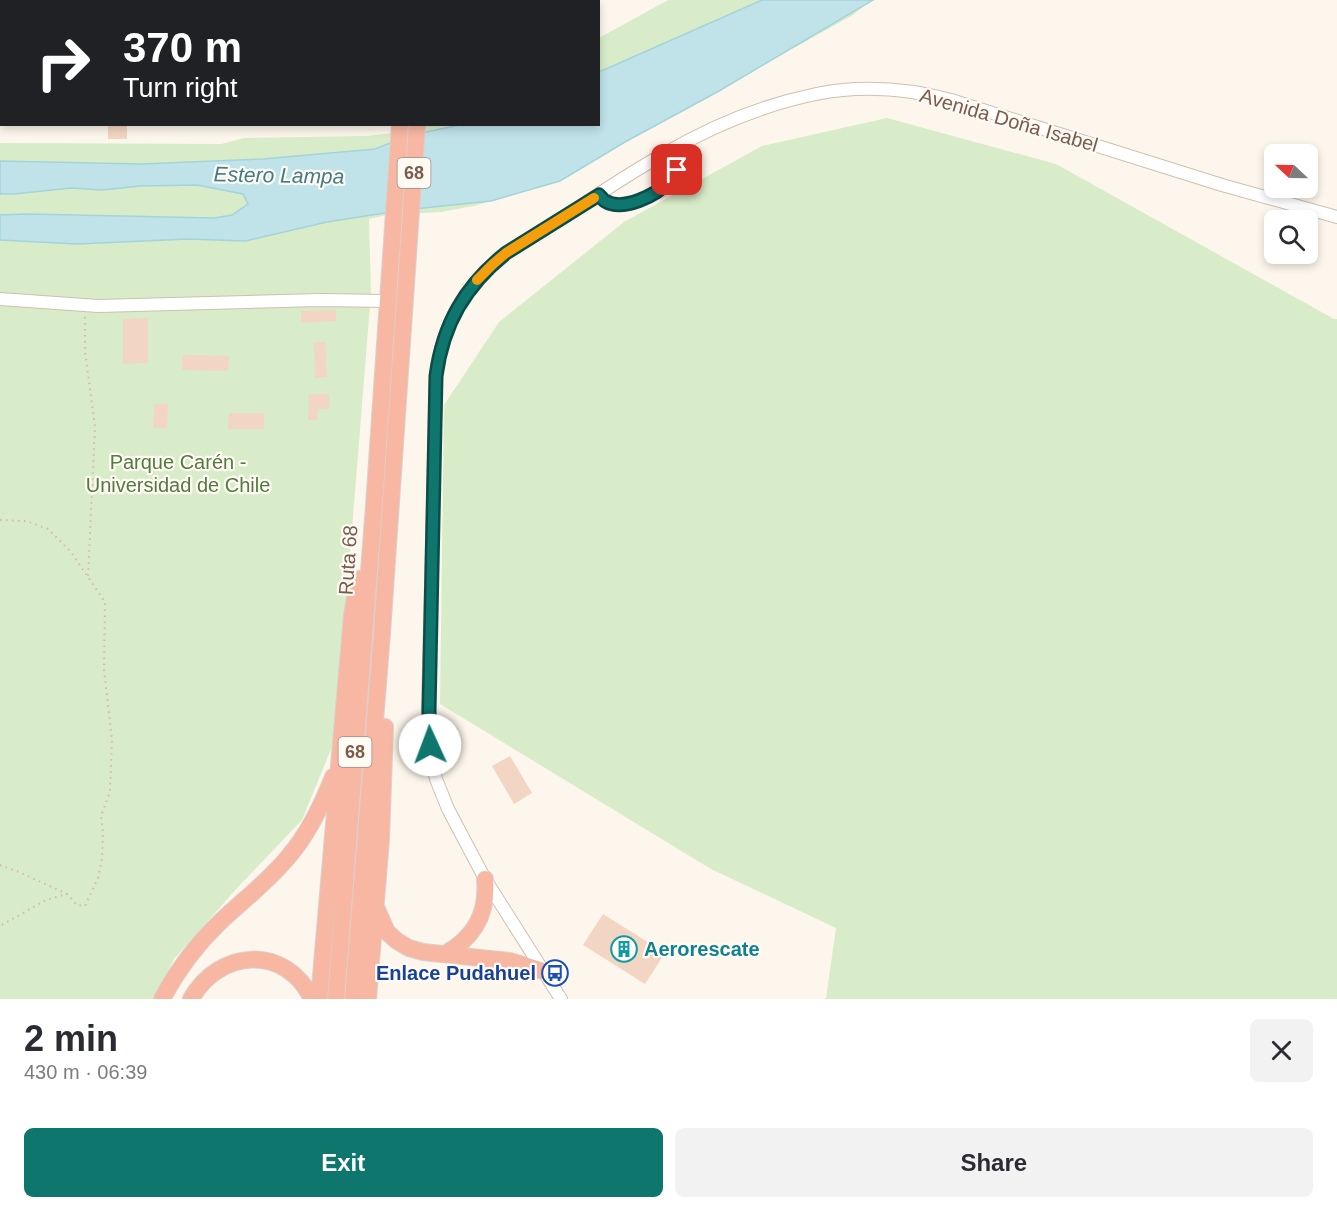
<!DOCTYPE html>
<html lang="en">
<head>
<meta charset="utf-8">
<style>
  :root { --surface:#fff; --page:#f2f2f3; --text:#2b2b33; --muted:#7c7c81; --accent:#0f766e }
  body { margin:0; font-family:Helvetica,sans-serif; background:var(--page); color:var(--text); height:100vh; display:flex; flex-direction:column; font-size:22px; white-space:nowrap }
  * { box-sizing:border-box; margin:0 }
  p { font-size:20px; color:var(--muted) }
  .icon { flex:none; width:33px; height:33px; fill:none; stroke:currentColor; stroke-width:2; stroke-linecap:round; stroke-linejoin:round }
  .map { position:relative; height:999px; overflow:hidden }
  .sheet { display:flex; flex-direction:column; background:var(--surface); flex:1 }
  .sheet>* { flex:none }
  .guide { position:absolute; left:0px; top:0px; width:600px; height:126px; box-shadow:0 3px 9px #0003; background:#202124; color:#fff; overflow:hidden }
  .needle { width:39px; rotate:292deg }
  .fabs { position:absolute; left:1264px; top:144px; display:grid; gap:12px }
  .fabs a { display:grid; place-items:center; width:54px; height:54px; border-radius:9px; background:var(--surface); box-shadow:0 3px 9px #0003; font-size:30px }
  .pin { position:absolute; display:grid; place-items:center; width:51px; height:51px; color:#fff; margin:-26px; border-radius:12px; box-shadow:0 3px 9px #0006 }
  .me { position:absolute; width:66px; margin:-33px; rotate:358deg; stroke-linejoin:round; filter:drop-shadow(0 0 4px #0008) }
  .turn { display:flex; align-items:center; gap:21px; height:126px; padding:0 24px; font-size:27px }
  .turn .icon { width:78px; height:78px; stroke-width:2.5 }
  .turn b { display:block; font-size:42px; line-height:51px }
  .round { display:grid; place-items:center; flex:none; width:63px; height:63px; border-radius:9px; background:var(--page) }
  .head { display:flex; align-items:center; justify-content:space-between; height:102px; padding:0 24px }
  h1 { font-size:36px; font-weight:600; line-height:45px }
  .button { display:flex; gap:12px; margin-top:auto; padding:12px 24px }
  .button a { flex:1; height:69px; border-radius:9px; background:var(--accent); color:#fff; font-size:24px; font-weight:600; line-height:69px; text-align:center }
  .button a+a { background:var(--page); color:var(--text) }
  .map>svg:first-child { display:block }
</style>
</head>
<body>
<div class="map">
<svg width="1337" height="999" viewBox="0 0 1337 999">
  <rect width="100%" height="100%" fill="#fdf6ec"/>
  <!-- green -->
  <path fill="#d8ecc9" d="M668,0H871L853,15L801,44L773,58L507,196L474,206L441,212L387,215L369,219L371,293L343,641L332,747L302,820L238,887L174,959L155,999H0V143L221,144L244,138L367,136L393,133L429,124H598L599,38Z
    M887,118L1056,164L1334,319H1337V999H824L826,998L836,928L711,869L440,704L444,405L499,322L624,222L762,146Z"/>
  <!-- water -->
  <path fill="#bfe3e8" stroke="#a5d3da" stroke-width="1.5" d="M762,0H873L719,91L625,142L560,181L491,201L404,210L327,222L245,241L188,239L77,244L0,240V215L27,214L214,218L232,215L248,204L243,194L197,185L140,186L102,190L71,188L14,194H0V161L141,164L263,159L375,149L411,135L460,125L598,124L599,72Z"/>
  <!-- building -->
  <path fill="#f3d5c3" d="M108,124H127V139H108Z
    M336,310V321L301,323V311Z
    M148,318V363L123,364V319Z
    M325,342L327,377L315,378L314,343Z
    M183,355L229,356L228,371L182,370Z
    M309,394H329V409H318L317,420H308Z
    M154,404H168L167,428H153Z
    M229,413H264V429H228Z
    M510,756L532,793L514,804L492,766Z
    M603,914L665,953L645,984L583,945Z"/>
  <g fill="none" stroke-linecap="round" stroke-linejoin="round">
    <!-- minor casing -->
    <g stroke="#d1beb0" stroke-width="14">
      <path id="minor" d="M54,0L55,2
        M575,2L578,0
        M0,98H2
        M599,195C599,195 605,201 606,202C624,212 657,195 669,182C672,178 675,174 677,170L676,162L669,151
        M0,299L98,306L319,300L388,301
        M561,999L485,879L448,809L436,779L432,762L430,745L428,711L436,376C440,339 454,306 479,278C503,251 537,234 567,215C599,194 631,172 664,154C710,127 763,105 816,94C862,85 906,88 951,100L1222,185L1337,217"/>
    </g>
    <!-- highway casing -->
    <g stroke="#dad1cd" stroke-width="18">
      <path id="highway" d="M409,2V0
        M427,2V0
        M376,907L387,932L397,941L409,948L423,952L510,961L543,971
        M445,954C475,937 488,913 485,879
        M162,999C177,971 196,945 219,923C242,901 269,881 289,856C309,833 322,805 333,777
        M191,999C219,949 286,944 312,999
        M319,999L352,615L358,579
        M336,999L374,506L400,124
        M353,999L382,633L417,124
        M368,999L381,839L385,727"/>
    </g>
    <!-- path -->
    <path stroke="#d9b8a5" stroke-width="2" stroke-dasharray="1.5 4.5" stroke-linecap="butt" d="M85,317V351L95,427L88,577
      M0,520L26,521L48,529L71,552L105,602L104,670L112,740L110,792L101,816L103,832L102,859L98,878L85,906L77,905L67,894
      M0,865L19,872L67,894L46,900L0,926"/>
    <!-- minor -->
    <use href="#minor" stroke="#fff" stroke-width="12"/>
    <!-- highway -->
    <use href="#highway" stroke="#f7b7a3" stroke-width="16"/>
  </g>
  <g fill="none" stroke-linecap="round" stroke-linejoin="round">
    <!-- route casing -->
    <g stroke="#0a4d48" stroke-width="15">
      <path id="route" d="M430,745L429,711L436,376C443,324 465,286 506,253L599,195C601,197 603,200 605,201C623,212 657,195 669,181C672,178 675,173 677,170"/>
    </g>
    <!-- route -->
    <use href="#route" stroke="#0f766e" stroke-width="10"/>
    <!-- slow -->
    <path stroke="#f59e0b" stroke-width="10" d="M477,280L493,264L506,253L594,198"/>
  </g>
  <!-- icons -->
  <defs>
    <g id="building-ring" transform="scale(1.35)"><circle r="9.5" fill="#fffaf3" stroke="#0f9aa8" stroke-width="1.5"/><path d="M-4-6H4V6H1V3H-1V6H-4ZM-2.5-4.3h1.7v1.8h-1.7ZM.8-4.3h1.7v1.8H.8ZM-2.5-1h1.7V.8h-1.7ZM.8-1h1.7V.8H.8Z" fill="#0f9aa8"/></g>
    <g id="bus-ring" transform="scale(1.35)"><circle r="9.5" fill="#fffaf3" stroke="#1a4fb4" stroke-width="1.5"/><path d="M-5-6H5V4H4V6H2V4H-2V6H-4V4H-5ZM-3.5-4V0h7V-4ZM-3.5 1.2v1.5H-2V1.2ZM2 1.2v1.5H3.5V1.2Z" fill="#1a4fb4"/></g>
  </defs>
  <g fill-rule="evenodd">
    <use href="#building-ring" x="624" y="949"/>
    <use href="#bus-ring" x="555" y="973"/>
  </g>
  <g text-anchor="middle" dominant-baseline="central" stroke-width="4.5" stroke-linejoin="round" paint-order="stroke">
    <!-- shield labels -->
    <g fill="#fffaf3" stroke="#a28b7f" stroke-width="1.5">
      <rect x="397.5" y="158" width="33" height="30" rx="4.5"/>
      <rect x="338.5" y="737" width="33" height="30" rx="4.5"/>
    </g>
    <g font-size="18" font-weight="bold" fill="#7a5c4d">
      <text x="414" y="173">68</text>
      <text x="355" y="752">68</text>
    </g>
    <!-- street labels -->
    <g font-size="20" fill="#7a5c4d" stroke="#fffaf3">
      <text transform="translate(1009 120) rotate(16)">Avenida Doña Isabel</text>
      <text transform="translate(348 560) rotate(-86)">Ruta 68</text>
    </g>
    <!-- park labels -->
    <g font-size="20" fill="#537a41" stroke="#fffaf3">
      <text x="178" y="462">Parque Carén -<tspan x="178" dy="23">Universidad de Chile</tspan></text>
    </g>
    <!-- culture labels -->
    <g font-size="20" font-weight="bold" fill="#0d838f" stroke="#fffaf3" text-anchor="start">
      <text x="644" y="949">Aerorescate</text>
    </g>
    <!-- transit labels -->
    <g font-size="20" font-weight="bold" fill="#164399" stroke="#fffaf3" text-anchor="end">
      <text x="536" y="973">Enlace Pudahuel</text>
    </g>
    <!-- water labels -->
    <g font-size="21" font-style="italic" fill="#437c86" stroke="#fffaf3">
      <text transform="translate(279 175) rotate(1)">Estero Lampa</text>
    </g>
  </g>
</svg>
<div class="fabs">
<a><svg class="needle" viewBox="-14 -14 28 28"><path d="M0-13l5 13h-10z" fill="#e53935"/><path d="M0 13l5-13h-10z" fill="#7c7c81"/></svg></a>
<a><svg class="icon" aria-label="search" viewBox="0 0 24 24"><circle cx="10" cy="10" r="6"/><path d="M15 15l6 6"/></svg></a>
</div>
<div class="pin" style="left:677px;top:170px;background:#d93025"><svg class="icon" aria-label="arrive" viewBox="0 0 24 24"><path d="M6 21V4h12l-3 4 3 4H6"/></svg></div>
<svg class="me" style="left:430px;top:745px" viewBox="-20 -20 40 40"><circle r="19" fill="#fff"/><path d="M0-13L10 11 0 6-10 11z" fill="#0f766e"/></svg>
<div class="guide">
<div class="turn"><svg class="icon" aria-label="right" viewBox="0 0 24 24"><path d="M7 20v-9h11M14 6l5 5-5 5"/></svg><div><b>370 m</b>Turn right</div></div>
</div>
</div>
<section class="sheet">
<div class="head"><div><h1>2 min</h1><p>430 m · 06:39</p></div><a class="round"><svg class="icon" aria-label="close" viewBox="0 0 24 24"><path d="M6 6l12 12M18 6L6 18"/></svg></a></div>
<div class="button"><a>Exit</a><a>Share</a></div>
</section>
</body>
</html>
